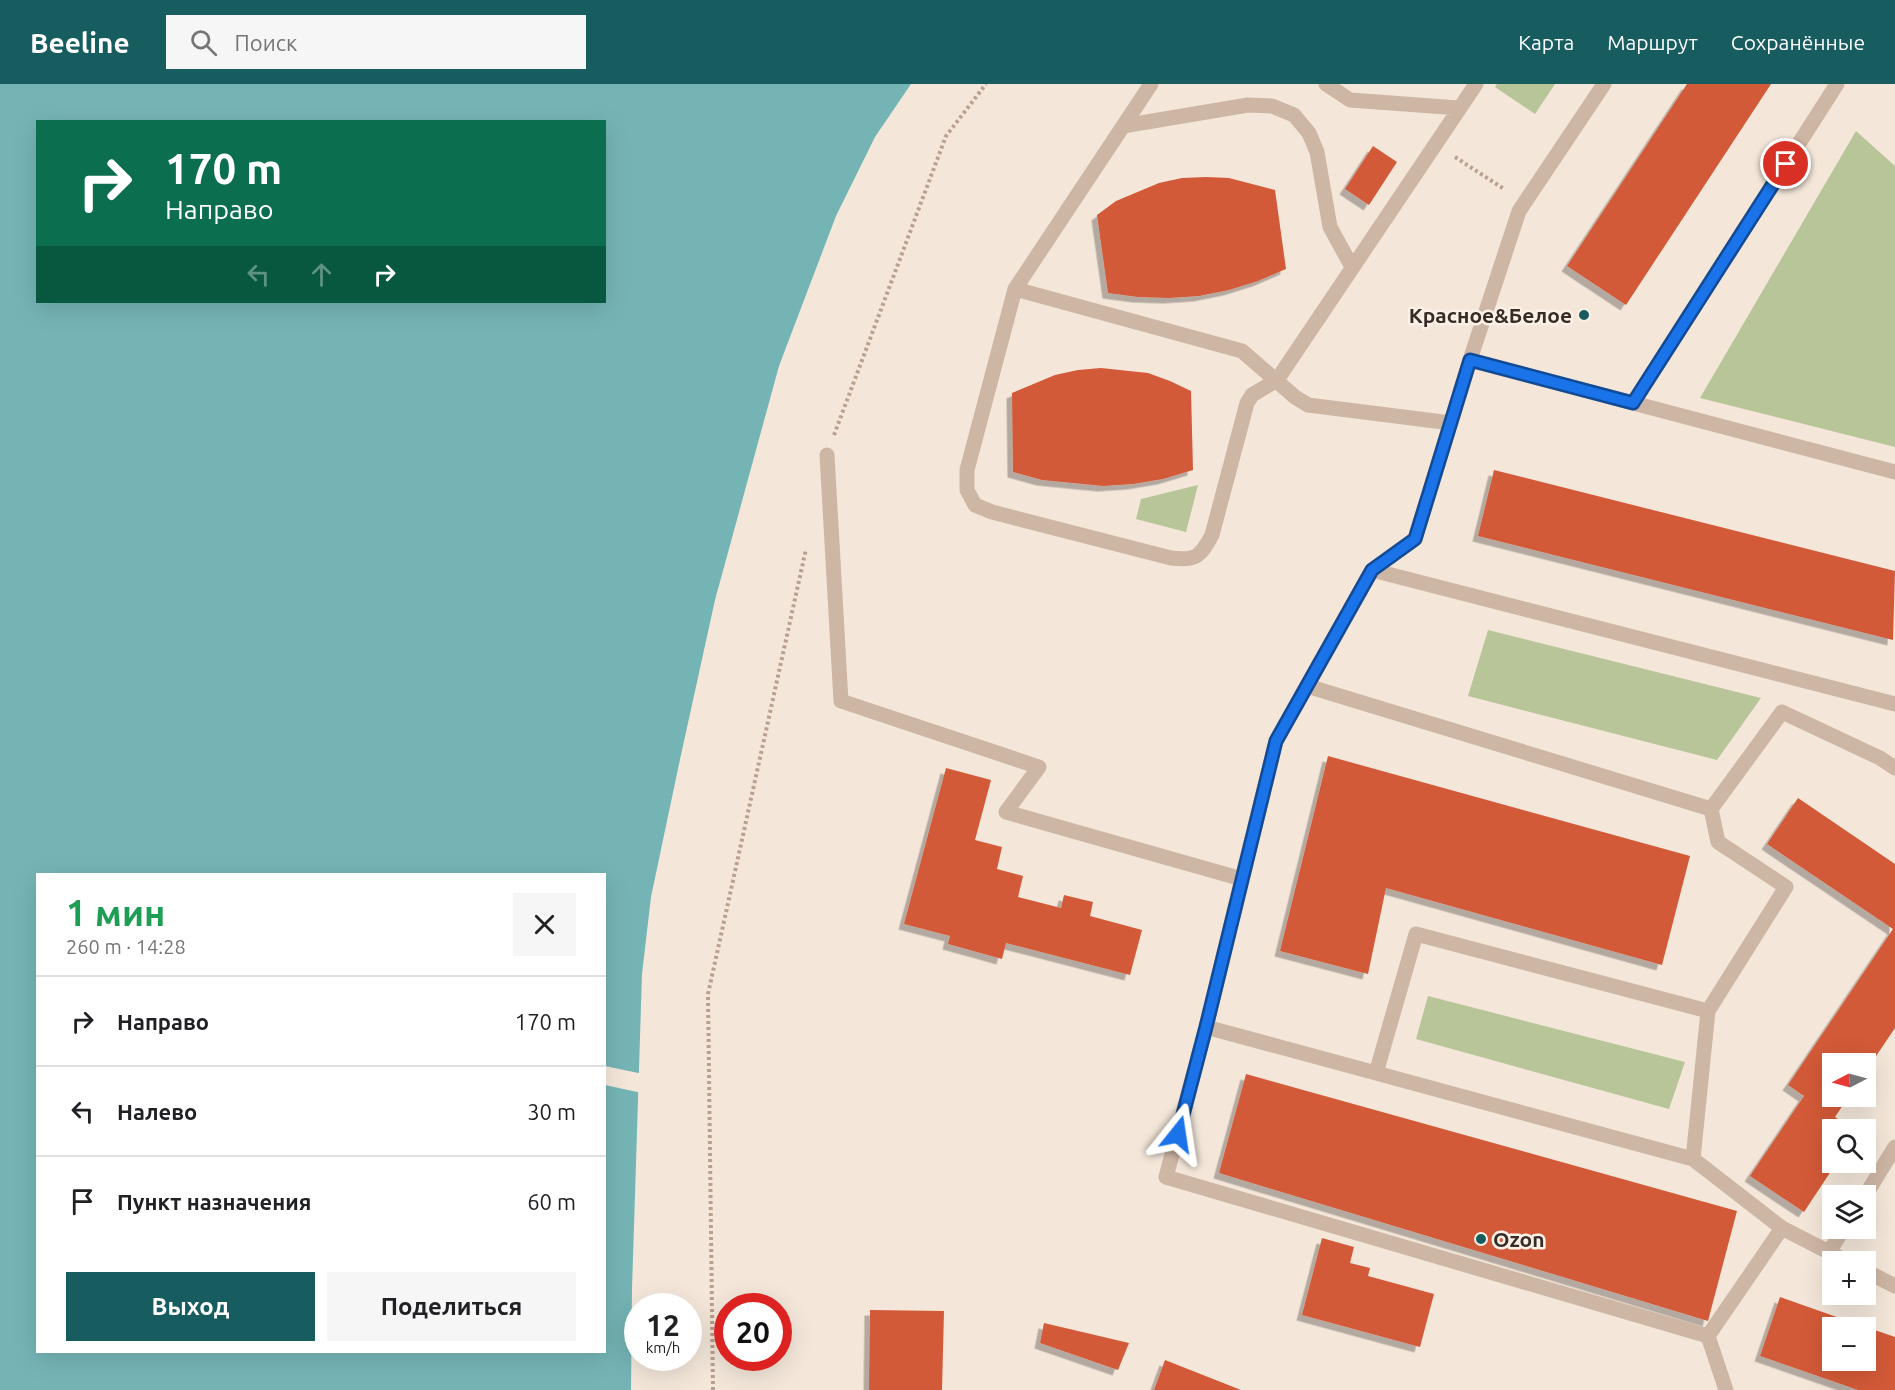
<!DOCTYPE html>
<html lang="ru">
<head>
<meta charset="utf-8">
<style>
  :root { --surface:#fff; --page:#f6f6f6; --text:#202124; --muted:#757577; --line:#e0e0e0; --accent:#175c5f }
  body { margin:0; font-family:Ubuntu,sans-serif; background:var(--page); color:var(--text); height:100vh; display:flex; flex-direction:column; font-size:22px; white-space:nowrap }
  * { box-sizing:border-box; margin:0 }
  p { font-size:20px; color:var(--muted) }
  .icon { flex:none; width:33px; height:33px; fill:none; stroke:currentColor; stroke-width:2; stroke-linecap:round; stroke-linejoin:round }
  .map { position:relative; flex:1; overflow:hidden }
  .details { position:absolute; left:36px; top:789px; width:570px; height:480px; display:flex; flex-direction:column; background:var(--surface); border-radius:0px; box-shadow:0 6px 24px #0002 }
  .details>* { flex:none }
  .banner { position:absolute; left:36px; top:36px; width:570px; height:183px; border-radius:0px; box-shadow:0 6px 24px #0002; background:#0b6e4f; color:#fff; overflow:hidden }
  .needle { width:39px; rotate:264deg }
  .tools { position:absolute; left:1822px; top:969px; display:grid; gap:12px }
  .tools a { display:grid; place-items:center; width:54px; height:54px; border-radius:0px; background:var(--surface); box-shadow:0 6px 24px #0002; font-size:30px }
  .speed { position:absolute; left:624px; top:1209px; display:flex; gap:12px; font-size:30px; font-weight:700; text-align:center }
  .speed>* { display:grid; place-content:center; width:78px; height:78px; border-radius:50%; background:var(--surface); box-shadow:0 6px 24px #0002; line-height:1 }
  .speed small { font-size:15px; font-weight:400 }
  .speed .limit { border:9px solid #d22; background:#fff; color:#111 }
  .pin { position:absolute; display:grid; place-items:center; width:51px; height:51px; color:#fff; margin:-26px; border:3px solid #fff; border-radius:50%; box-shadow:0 2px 6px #0007 }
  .me { position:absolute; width:66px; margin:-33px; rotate:15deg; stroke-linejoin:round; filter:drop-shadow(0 0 4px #0008) }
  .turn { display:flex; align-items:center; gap:21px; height:126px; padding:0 30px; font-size:27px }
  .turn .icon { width:78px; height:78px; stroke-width:2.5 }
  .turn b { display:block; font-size:42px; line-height:51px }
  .lanes { display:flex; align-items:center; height:57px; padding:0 30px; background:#0003; justify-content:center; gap:30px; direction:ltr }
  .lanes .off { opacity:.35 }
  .round { display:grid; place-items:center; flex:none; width:63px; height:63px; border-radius:0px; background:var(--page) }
  .summary { display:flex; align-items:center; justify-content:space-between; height:102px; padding:0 30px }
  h1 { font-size:36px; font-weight:700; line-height:45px; color:#1e9e55 }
  .action { display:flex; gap:12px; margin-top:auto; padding:12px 30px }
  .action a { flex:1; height:69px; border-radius:0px; background:var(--accent); color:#fff; font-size:24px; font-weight:700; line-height:69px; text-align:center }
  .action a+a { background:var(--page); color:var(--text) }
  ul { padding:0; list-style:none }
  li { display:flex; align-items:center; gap:18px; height:90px; padding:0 30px; border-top:2px solid var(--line) }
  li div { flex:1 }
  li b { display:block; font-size:22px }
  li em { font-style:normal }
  header { display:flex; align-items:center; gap:36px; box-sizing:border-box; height:84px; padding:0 30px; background:var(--accent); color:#fff }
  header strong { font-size:28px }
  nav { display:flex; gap:33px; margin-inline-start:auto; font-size:21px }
  .search { width:420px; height:54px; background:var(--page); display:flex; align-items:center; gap:15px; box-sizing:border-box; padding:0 21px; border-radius:0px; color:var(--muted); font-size:22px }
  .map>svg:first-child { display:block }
</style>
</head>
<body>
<header>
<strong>Beeline</strong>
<div class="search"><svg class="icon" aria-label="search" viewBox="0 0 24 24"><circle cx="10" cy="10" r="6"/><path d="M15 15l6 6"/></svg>Поиск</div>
<nav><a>Карта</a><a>Маршрут</a><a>Сохранённые</a></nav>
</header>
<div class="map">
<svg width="1895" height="1306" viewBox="0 0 1895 1306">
  <defs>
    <filter id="shadow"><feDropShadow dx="-5.5" dy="5.5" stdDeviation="0" flood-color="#0004"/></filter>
  </defs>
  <rect width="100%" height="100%" fill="#f4e7da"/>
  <!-- green -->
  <path fill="#b7c598" d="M1497,0H1555L1535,30L1495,3Z
    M1856,47L1895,82V363L1700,314Z
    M1198,401L1186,448L1136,435L1141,415Z
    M1488,546L1761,614L1717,676L1468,612Z
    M1428,912L1685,978L1669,1025L1416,955Z"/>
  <!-- water -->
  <path fill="#75b4b5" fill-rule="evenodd" d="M0,0H911L875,53L836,132L779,282L715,516L679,680L651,813L642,890L632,1205L631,1306H0ZM38,38H604V218H38ZM38,790H604V1268H38Z"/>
  <!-- pier -->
  <path fill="#f4e7da" d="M605,982L643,990L642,1009L605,1001Z"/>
  <!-- building -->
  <path fill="#d35a39" filter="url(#shadow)" d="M1687,0H1771L1626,221L1567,182Z
    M1373,62L1397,78L1369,121L1345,105Z
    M1206,93L1229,94L1275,106L1286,185L1258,197L1229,206L1199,212L1169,214L1138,213L1108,209L1097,131L1116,117L1159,99L1182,94Z
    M1101,284L1148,289L1170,297L1191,307L1193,386L1163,395L1133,400L1103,402L1042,396L1013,388L1012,309L1055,291L1078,286Z
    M1494,386L1895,487L1893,556L1478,452Z
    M1328,672L1690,772L1662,881L1386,804L1368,890L1280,867Z
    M946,684L991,696L975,756L1002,763L997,785L1023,792L1018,813L1061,824L1064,811L1093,818L1090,832L1142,846L1130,891L1006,859L1002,875L948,860L950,852L904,840Z
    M1798,714L1895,780V944L1866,987V980H1833V1012H1849L1835,1033L1854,1046H1833V1078H1837L1804,1128L1750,1092L1804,1012L1788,1001L1893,845L1767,760Z
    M1246,990L1737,1127L1708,1237L1219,1089Z
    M1322,1154L1354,1163L1350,1179L1370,1184L1368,1192L1434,1210L1420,1263L1302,1231Z
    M1780,1213L1865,1243L1833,1244V1276H1866V1243L1895,1253V1306H1858L1760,1272Z
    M870,1226L944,1227L942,1306H869Z
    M1044,1239L1129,1259L1118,1286L1040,1259Z
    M1165,1276L1241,1306H1154Z"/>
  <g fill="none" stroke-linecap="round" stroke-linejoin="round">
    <!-- path -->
    <path stroke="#baa08e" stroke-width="4" stroke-dasharray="3 3" stroke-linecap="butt" d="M1455,73L1504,105
      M834,351L946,52L986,0
      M713,1306L708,910L806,465"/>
    <!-- lane -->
    <path stroke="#ceb6a4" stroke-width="15" d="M1151,0L1015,205L967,386V406L975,421L992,428L1171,474C1196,477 1200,473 1212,451L1247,319L1252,311L1277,296L1476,0
      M1326,0L1350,16L1459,24
      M1123,42L1248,21L1272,22L1294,31L1309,49L1317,68L1330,143L1352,183
      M1015,205L1242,267L1295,313L1308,321L1451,339
      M1633,319L1837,0
      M827,371L841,617L1039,683L1006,728L1242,795L1276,657L1372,486L1415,455L1470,276L1895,388
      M1372,486L1895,620
      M1307,602L1711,725
      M1242,795L1206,943L1693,1075L1708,927L1416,850L1376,989
      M1708,927L1786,803L1718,758L1711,725L1782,628L1880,674L1895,684
      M1206,943L1166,1093L1708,1252L1782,1144L1693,1075
      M1865,1112L1895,1063
      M1782,1144L1848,1178
      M1829,1168L1844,1144
      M1866,1187L1895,1202
      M1708,1252L1726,1306"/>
    <!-- street -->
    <path stroke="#ceb6a4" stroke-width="15" d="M1470,276L1519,127L1604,0"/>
  </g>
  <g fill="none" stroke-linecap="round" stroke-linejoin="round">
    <!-- route casing -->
    <g stroke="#114b97" stroke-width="15">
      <path id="route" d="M1178,1050L1206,943L1276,657L1372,486L1415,455L1470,276L1633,319L1786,80"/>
    </g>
    <!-- route -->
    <use href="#route" stroke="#1a73e8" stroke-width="10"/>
  </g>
  <!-- markers -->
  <g fill="#175c5f" stroke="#fbf1e7" stroke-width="2">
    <circle cx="1584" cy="231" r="6"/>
    <circle cx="1481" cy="1155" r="6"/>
  </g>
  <g text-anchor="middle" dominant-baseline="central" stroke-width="5" stroke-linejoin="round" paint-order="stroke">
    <!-- poi labels -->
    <g font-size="21" font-weight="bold" fill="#382c27" stroke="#fbf1e7" text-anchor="end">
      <text x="1572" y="231">Красное&amp;Белое</text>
      <text x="1493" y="1155" text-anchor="start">Ozon</text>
    </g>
  </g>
</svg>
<div class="tools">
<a><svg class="needle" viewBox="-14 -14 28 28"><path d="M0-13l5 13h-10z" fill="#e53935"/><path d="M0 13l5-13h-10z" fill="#757577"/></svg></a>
<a><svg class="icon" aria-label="search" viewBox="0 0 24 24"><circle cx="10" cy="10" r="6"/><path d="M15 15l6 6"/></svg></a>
<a><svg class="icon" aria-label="layers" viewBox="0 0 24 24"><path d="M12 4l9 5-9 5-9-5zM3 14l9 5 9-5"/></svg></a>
<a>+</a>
<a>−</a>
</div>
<div class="speed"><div>12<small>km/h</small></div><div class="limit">20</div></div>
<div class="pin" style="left:1786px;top:80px;background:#d93025"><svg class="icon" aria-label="arrive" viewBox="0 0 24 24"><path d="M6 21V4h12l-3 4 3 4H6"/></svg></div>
<svg class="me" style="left:1178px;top:1050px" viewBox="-20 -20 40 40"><path d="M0-17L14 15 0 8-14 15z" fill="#1a73e8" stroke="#fff" stroke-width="4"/></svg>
<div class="banner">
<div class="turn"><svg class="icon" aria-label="right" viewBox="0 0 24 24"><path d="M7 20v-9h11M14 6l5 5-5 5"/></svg><div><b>170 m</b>Направо</div></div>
<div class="lanes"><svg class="icon off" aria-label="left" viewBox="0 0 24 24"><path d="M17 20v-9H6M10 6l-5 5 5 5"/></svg><svg class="icon off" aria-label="ahead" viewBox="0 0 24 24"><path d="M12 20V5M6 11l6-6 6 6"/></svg><svg class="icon" aria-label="right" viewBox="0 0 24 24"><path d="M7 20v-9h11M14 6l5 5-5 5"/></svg></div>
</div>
<section class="details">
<div class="summary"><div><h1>1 мин</h1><p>260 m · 14:28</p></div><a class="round"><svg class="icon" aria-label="close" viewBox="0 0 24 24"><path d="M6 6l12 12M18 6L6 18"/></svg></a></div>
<ul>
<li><svg class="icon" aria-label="right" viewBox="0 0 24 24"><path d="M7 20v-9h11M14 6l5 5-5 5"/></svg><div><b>Направо</b></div><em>170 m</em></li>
<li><svg class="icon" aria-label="left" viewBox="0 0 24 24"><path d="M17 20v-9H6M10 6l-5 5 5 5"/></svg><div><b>Налево</b></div><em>30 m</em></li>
<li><svg class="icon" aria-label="arrive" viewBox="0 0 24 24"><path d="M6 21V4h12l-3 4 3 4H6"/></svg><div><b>Пункт назначения</b></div><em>60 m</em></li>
</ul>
<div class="action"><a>Выход</a><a>Поделиться</a></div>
</section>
</div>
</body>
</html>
